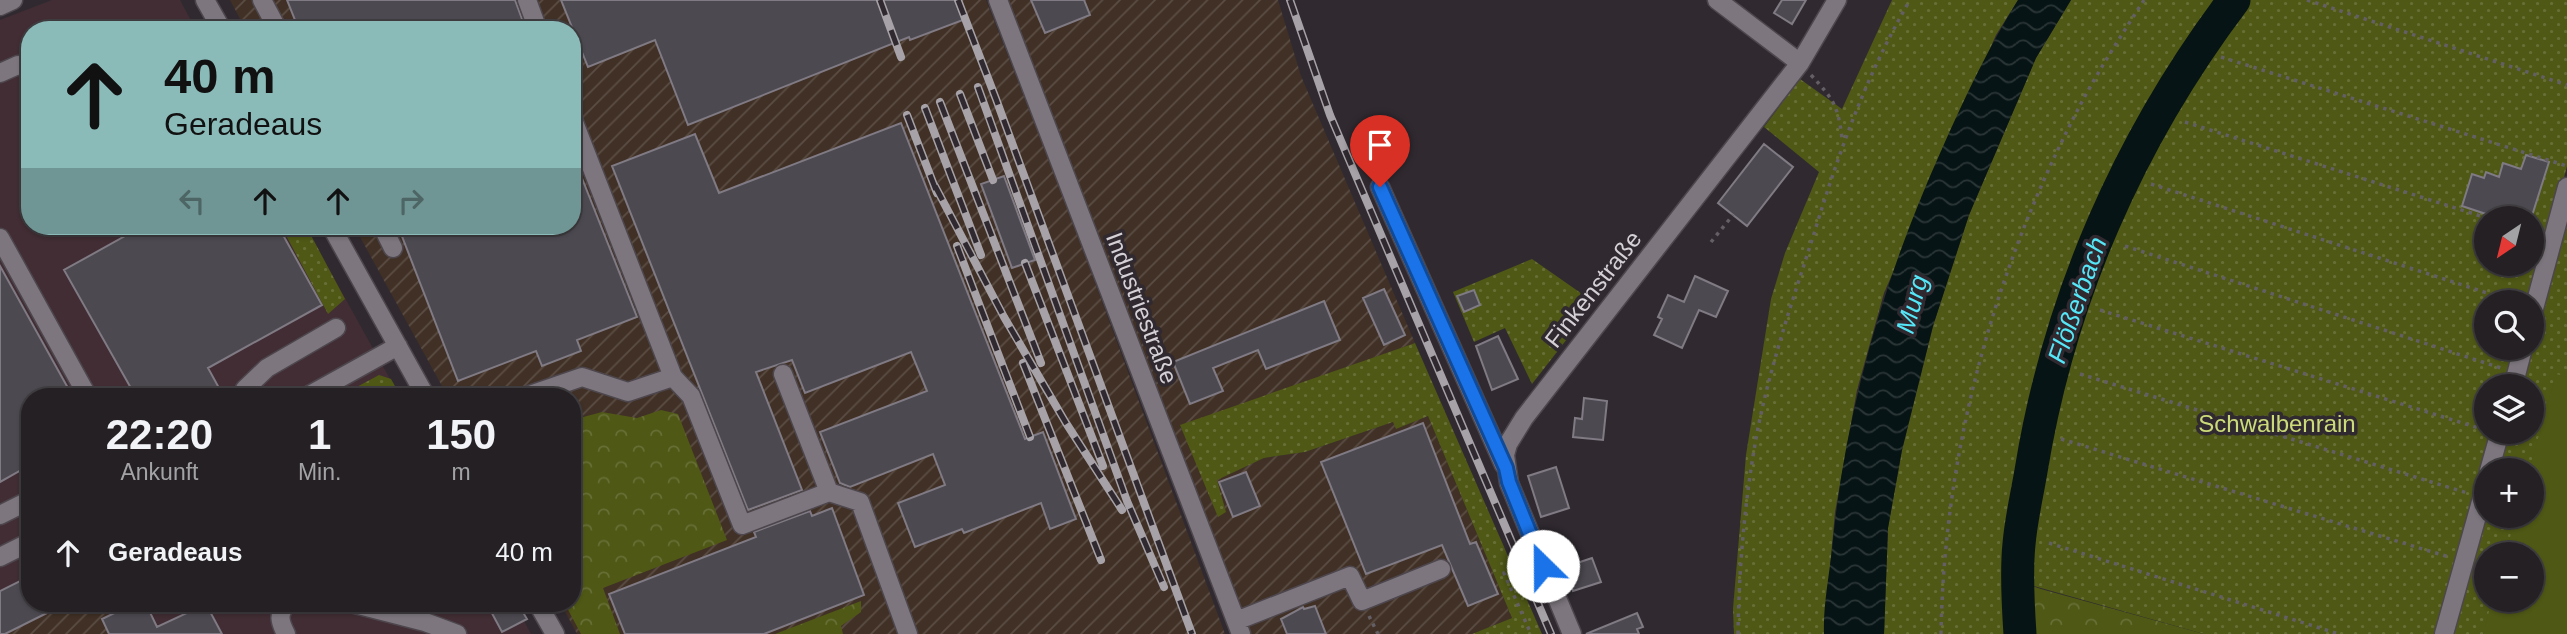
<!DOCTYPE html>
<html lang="de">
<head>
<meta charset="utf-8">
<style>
  :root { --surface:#242024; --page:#302d31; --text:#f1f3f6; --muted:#a3a3a6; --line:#413e41 }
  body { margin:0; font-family:Helvetica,sans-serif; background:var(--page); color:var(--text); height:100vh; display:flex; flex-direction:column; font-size:26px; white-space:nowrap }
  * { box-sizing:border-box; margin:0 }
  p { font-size:23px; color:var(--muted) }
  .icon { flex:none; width:38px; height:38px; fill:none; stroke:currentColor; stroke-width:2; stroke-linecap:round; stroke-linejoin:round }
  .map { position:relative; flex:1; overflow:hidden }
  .side { position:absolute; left:21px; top:388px; width:560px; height:224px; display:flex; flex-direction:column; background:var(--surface); border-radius:28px; box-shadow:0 2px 5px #0004,0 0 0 2px var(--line) }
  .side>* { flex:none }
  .hud { position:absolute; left:21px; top:21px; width:560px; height:214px; border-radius:28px; box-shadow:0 2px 5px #0004,0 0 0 2px var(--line); background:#8bbbb9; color:#111; overflow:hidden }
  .needle { width:46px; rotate:215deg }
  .buttons { position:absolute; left:2474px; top:206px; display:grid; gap:14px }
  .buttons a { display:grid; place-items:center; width:70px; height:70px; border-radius:50%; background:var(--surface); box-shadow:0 2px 5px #0004,0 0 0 2px var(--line); font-size:35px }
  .pin { position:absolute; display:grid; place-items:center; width:60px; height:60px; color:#fff; margin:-72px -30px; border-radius:50% 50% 50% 0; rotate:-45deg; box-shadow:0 0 7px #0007 }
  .pin .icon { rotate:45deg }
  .me { position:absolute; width:77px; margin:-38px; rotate:337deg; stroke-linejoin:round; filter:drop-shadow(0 0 5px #0008) }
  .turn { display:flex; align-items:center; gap:24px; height:147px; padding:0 28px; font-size:32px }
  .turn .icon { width:91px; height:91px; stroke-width:2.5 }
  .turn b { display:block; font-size:49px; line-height:60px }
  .lanes { display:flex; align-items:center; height:66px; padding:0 28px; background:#0003; justify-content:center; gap:35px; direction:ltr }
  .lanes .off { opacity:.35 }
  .eta { display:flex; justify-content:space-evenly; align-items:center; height:119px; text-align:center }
  .eta b { font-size:42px; font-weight:700; line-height:49px }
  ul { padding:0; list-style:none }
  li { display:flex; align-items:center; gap:21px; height:91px; padding:0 28px }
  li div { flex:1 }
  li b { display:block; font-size:26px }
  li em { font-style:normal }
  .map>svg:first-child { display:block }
</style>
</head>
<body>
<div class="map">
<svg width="2567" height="634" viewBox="0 0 2567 634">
  <defs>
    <pattern id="industrial-furrows" width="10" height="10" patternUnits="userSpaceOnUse" patternTransform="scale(1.75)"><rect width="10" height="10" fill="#403025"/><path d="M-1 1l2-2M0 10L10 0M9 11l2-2" fill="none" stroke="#5b4d44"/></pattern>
    <pattern id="green-dots" width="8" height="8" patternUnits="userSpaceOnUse" patternTransform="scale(1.75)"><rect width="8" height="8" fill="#4f5815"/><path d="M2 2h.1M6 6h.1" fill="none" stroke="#676f36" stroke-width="1.8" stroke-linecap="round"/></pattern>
    <pattern id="forest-crowns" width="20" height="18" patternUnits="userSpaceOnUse" patternTransform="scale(1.75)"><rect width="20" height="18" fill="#4f5815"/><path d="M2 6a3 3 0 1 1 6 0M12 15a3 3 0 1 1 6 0" fill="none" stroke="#676f36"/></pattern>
    <pattern id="water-waves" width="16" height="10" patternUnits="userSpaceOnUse" patternTransform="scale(1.75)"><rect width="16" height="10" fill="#071415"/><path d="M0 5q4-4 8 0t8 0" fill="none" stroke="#2a3536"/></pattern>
  </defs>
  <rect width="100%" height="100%" fill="#302a30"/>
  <!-- commercial -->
  <path fill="#412d33" d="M52,0H180L196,30H30V226H305L400,397H30V604H515L531,634H0V20Z"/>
  <!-- industrial -->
  <path fill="url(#industrial-furrows)" d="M230,0H986L1061,191L1225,634H577L561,604H572V397H448L354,226H572V30H246Z
    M1005,0H1278L1301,76L1415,343L1180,426L1226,512L1216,480L1264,458L1305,452L1393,422L1397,428L1428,416L1512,618L1472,634H1246Z
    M30,576V604H102L109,616L133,604H146L161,634H0V591Z"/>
  <!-- green -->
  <path fill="url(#green-dots)" fill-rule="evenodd" d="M1892,0H2018L1996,35L1884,293L1857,390L1835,512L1824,634H1734L1733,609L1746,455L1771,299L1785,253L1819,172L1764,127L1800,79L1842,109Z
    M2071,0H2226L2154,106L2103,206L2059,326L2032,431L2013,542L2011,589L2014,634H1884L1888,528L1902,450L1933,326L1969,215L2036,58Z
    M2240,0H2567V166L2531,303H2487V348H2518L2507,387H2487V432H2495L2439,634H2204L2023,583L2043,435L2072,331L2115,213L2165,113ZM2487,219H2532V264H2487Z
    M2567,207V634H2450L2487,500V516H2532V471H2495L2505,432H2532V387H2518L2528,348H2532V334ZM2487,555H2532V600H2487Z
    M281,226H306L345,299L328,314Z
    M1532,259L1595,303L1532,384L1505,328L1474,342L1453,292Z
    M1415,343L1542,634H1472L1512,618L1428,416L1396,429L1393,422L1305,452L1264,458L1217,480L1226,512L1218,517L1180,425Z
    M379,375L391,379L401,397H338Z"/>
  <!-- forest -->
  <path fill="url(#forest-crowns)" d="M661,410L678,414L727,540L603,588L620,634H581L565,604H572V420L602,412L637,418Z
    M2023,583L2041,589L2204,634H2023Z
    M861,601V612L841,626L843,634H775Z"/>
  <!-- pitch -->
  <path fill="#4f5815" d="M2556,374L2567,377V634H2483L2492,600H2532V555H2505L2516,516H2532V471H2529Z"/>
  <!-- water -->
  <path fill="url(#water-waves)" d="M2018,0H2071L2036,58L1969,215L1933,326L1902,450L1888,528L1884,634H1824C1823,606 1829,577 1832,549C1845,411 1884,278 1941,151C1964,99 1988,48 2018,0Z"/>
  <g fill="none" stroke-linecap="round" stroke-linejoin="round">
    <!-- river -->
    <path stroke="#071415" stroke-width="33" d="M2020,634C2018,605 2016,573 2019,544C2021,520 2027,495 2031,471C2059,299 2129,139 2234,0"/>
  </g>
  <!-- building -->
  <path fill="#4d4951" stroke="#7f7a83" stroke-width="2" d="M287,0H515L526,30H299Z
    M561,0H955L963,20L910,40L909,37L688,125L655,40L588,67Z
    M1031,0H1084L1090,15L1045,33Z
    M1782,0H1806L1792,24L1774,13Z
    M901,123L1025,439L1043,432L1076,519L1050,529L1041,503L964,533L962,529L915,547L898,503L945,485L933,454L850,487L840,483L820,432L927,391L911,352L805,393L792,360L756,372L802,490L748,510L612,166L695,134L719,193Z
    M1764,144L1793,167L1747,226L1718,203Z
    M572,153L637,317L577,340L581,351L542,366L536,351L458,381L398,226H572Z
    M2526,155L2549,162L2531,219H2501L2462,206L2472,174L2484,178L2486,172L2499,177L2503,163L2521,169Z
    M1004,176L1035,260L1012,268L981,184Z
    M143,226H278L322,305L208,368L224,397H136L64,270Z
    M0,266L73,397H30V465L0,482Z
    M1695,276L1728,291L1716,317L1699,310L1682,348L1654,335L1662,319L1658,317L1668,295L1684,302Z
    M1384,289L1405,335L1384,345L1363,298Z
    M1474,290L1480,305L1464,312L1457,296Z
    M1324,301L1340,340L1266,369L1258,350L1213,368L1223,391L1190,404L1173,362Z
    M1498,336L1518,379L1492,390L1476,346Z
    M1584,398L1607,401L1603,440L1573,437L1575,418L1582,419Z
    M1423,423L1470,544L1476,542L1498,594L1468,606L1442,545L1366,574L1321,462Z
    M1556,467L1569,508L1541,517L1528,476Z
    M1246,472L1260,506L1233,517L1219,482Z
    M832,508L864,595L764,634H625L609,594L756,537L754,532L810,511L812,516Z
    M1592,558L1601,582L1573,591L1565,567Z
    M30,576V604H65L5,634H0V591Z
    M133,604H146L157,627L206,604L222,634H109L102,619Z
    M487,604H518L527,619L502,632Z
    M1315,606L1326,634H1287L1281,619L1303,607L1304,609Z
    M1637,613L1643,627L1637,629L1639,634H1586Z"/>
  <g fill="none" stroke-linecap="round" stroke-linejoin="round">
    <!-- minor casing -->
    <g stroke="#4d474d" stroke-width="21">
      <path id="minor" d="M205,0L222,30
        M262,0L278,30
        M527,0L538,30
        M998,0L1241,634
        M1717,0L1800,63
        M0,6L13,0
        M0,73L18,65L30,68
        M572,117L673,377L691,396L742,525L829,492L783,374
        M1380,187L1504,465
        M331,226L426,397
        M382,226L393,248
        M0,238L88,397
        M2532,316L2567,187
        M2513,387L2523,348
        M249,397L245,389L267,368L336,328
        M306,397L398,346
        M524,397L582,377L628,392L673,377
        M2489,471L2500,432
        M829,492L860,502L908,634
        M0,515L30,500
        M0,557L30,542
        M355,604L425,622L457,634
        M538,604L555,634
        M1236,621L1350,576L1362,601L1441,569
        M286,634C280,622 277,614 287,604
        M1572,634L1509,483L1505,455L1508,444L1524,418L1800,63L1837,0
        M2444,634L2487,480"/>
    </g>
    <!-- path -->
    <path stroke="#645f64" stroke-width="3.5" stroke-dasharray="3.5 5" stroke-linecap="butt" d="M2307,0L2567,85
      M2221,57L2567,166
      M1811,75C1833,99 1838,105 1842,138
      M2185,122L2490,219
      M2151,184L2518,303
      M1711,242L1733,215
      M2125,246L2501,368
      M2100,310L2485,430
      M2080,374L2467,493
      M2061,439L2449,557
      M2049,543L2339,634
      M1513,570L1504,573L1531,634
      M1369,616L1378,634
      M1738,634C1739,565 1745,496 1758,428C1771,364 1792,302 1812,240C1838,155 1865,77 1910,0
      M1941,634C1944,455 1992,278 2073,119C2094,77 2119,39 2144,0"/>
    <!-- minor -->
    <use href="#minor" stroke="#7d767e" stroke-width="18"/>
    <!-- rail casing -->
    <g stroke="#a6a2a7" stroke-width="8">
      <path id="rail" d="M880,0L901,57
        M958,0L996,99L1192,634
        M1290,0L1330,115L1551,634
        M978,87L1127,501L1164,587
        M960,94L993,180
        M940,102L1041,363
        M925,108L981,255
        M907,115L937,193
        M935,186L1004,317L1066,423L1122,510
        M957,246L1030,437
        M1025,263L1103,466
        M1023,363L1101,560"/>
    </g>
    <!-- rail -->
    <use href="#rail" stroke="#302a30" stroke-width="5" stroke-dasharray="16" stroke-linecap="butt"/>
  </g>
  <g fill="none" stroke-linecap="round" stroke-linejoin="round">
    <!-- route casing -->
    <g stroke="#114b97" stroke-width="18">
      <path id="route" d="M1380,187L1506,468L1509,482L1543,566"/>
    </g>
    <!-- route -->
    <use href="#route" stroke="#1a73e8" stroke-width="12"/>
  </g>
  <g text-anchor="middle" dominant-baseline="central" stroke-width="7" stroke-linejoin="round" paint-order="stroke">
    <!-- street labels -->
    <g font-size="24" fill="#d4d0d5" stroke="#302a30">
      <text transform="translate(1593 289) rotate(-52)">Finkenstraße</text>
      <text transform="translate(1142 308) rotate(69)">Industriestraße</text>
    </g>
    <!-- park labels -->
    <g font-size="24" fill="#ccdb79" stroke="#302a30">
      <text x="2277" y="423">Schwalbenrain</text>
    </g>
    <!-- water labels -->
    <g font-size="26" font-style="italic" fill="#55e6f7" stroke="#302a30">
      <text transform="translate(2077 300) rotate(-71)">Flößerbach</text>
      <text transform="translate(1912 304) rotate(-75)">Murg</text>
    </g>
  </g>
</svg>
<div class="buttons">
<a><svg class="needle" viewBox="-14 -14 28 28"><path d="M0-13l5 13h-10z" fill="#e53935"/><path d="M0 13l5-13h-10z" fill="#a3a3a6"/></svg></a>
<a><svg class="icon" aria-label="search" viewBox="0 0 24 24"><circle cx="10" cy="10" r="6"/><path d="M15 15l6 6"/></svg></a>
<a><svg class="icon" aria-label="layers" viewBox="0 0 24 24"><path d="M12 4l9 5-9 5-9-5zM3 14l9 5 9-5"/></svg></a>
<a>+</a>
<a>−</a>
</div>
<div class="pin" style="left:1380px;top:187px;background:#d93025"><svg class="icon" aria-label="arrive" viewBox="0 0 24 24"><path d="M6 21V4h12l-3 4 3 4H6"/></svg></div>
<svg class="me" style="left:1543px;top:566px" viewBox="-20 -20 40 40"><circle r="19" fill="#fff"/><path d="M0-13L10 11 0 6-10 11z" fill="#1a73e8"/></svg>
<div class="hud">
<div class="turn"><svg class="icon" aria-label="ahead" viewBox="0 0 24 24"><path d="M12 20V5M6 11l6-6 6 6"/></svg><div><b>40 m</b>Geradeaus</div></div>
<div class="lanes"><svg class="icon off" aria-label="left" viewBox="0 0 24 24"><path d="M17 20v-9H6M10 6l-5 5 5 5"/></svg><svg class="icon" aria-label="ahead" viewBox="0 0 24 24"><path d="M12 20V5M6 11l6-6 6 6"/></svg><svg class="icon" aria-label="ahead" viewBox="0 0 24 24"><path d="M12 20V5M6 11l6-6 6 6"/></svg><svg class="icon off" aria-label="right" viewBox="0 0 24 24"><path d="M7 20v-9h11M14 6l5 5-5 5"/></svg></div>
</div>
<section class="side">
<div class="eta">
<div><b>22:20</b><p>Ankunft</p></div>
<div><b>1</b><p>Min.</p></div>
<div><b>150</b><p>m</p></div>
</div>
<ul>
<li><svg class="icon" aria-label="ahead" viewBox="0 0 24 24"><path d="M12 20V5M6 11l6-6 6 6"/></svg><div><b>Geradeaus</b></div><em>40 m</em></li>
</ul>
</section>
</div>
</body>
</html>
